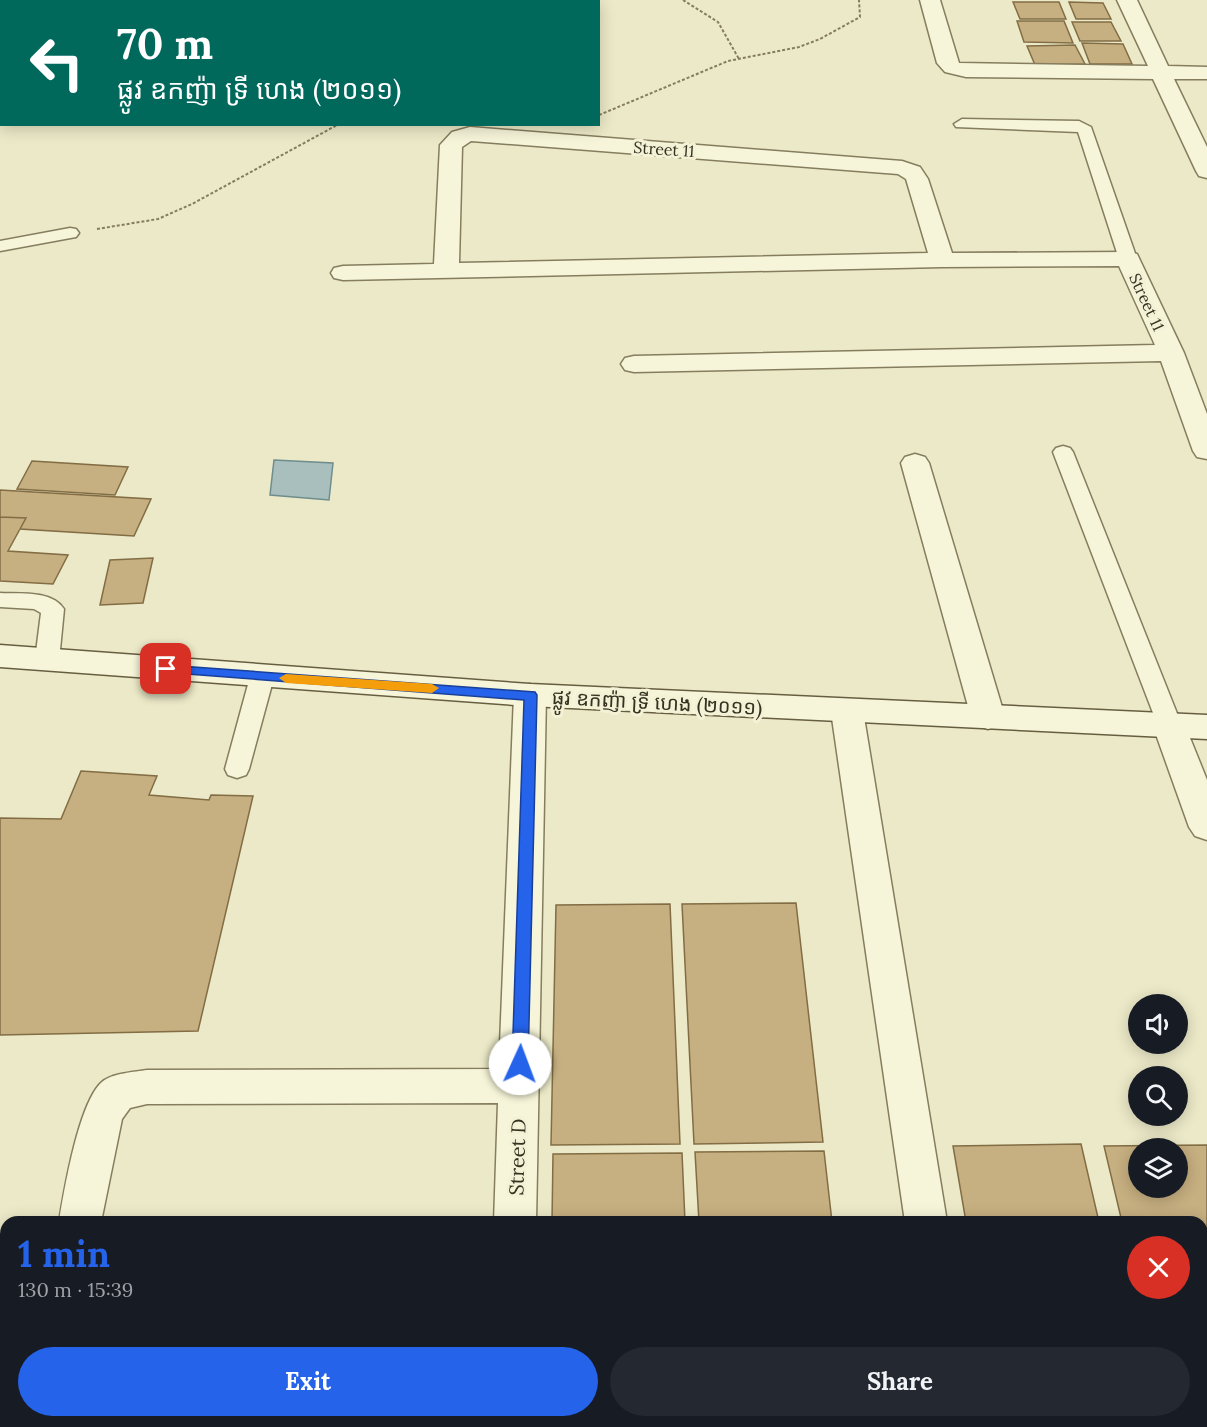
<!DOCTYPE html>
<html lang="en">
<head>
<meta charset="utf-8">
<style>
  :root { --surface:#171b24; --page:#242831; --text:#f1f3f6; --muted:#9ea1a6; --accent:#2563eb }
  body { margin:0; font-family:Lora,"Noto Sans Khmer",serif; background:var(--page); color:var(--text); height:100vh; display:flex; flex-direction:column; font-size:22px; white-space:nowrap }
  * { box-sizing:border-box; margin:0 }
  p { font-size:20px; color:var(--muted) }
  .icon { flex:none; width:33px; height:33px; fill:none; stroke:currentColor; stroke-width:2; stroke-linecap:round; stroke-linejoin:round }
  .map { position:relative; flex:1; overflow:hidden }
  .panel { position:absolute; left:0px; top:1216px; width:1208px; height:212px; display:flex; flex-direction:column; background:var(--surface); border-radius:18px 18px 0 0; box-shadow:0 3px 15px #0003 }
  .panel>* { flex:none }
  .top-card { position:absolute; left:0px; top:0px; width:600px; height:126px; box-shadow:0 3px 15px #0003; background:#00695c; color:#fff; overflow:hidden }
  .tools { position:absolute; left:1128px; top:994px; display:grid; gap:12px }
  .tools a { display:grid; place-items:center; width:60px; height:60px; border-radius:50%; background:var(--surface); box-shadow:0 3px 15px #0003; font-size:30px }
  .pin { position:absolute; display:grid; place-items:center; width:51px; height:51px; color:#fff; margin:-26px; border-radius:12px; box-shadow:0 3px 9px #0006 }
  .me { position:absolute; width:66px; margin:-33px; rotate:2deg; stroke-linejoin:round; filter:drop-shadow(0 0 4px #0008) }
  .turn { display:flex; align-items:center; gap:21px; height:126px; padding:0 18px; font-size:27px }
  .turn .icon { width:78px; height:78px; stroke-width:2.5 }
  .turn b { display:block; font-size:42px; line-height:51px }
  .round { display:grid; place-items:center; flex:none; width:63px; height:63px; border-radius:32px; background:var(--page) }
  .summary { display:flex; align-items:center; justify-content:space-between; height:102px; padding:0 18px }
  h1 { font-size:36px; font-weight:700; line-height:45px; color:var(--accent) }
  .button { display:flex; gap:12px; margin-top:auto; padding:12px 18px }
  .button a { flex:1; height:69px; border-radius:36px; background:var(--accent); color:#fff; font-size:24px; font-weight:700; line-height:69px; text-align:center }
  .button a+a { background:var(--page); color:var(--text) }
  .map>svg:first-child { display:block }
</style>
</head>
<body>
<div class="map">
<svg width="1207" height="1427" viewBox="0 0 1207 1427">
  <rect width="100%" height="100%" fill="#ebe9c7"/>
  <!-- water -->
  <path fill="#a8bfbe" stroke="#6f8d8d" stroke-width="1.5" d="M274,460L333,463L329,500L270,495Z"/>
  <!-- building -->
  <path fill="#c6af80" stroke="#826d45" stroke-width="1.5" fill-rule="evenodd" d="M1013,2H1059L1066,19H1020Z
    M1069,2L1103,3L1111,19H1076Z
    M1017,21H1064L1073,43L1024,42Z
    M1072,22H1111L1121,41H1080Z
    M1082,43L1123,44L1132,64H1090Z
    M1075,45L1085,64L1035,65L1027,46Z
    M32,461L128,467L115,495L17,489Z
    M0,490L151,499L134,536L20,529L26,518L0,517Z
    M0,517L26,518L8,551L68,555L53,584L0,581Z
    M153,558L143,603L100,605L110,560Z
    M81,771L157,776L149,795L209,800L211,795L253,796L198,1031L0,1035V818L61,819Z
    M796,903L823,1142L694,1144L682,904Z
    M670,904L680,1144L551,1145L556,905Z
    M1081,1144L1099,1222H966L953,1146Z
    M1207,1145V1427H1172L1170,1422H1202V1222H1122L1104,1146ZM1138,1149H1178V1188H1138Z
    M824,1151L832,1222H699L695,1152Z
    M682,1153L685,1222H552L553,1154Z
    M549,1422H694L695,1427H549Z
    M709,1422H854L855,1427H710Z
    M1000,1422H1145L1146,1427H1001Z"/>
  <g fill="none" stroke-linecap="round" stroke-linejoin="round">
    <!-- lane casing -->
    <g stroke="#857d5e" stroke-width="3">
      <path id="lane" d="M0,71H2V81H0Z
        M962,119L1079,121L1091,127L1137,259L1134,263H1122L1119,259L1078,132L956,127L954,124Z
        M70,228L76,229L79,233L76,237L0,251V241Z
        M1063,446L1070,448L1073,452L1182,726L1179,732L1170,735L1161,732L1158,726L1053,452L1056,448Z
        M0,593C19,594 52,590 64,609L59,660L55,666L47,668L39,666L35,660L41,613L34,609L0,607Z
        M262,669L270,671L274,677L249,769L246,775L237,778L228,775L225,769L250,677L254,671Z"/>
    </g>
    <!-- street casing -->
    <g stroke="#857d5e" stroke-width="3">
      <path id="street" d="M247,0H267L247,2Z
        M920,0H940L959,63L1148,66L1117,0H1137L1168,66L1207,67V79H1174L1207,147V178L1199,176L1196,171L1153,79L966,77L945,72L937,63Z
        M470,127L902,161L920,167L928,179L952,253L1128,252L1137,254L1184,353L1207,414V459L1197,457L1193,451L1161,361L634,372L625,370L621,364L625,358L634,356L1155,345L1119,266L942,267L343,280L334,278L331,273L334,268L343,266L434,264L440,145L452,132ZM471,141L898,174L906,179L928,253L459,263L462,147Z
        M915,454L925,457L929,463L1005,717L1000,725L988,729L976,725L971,717L901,463L905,457Z
        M530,684L542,687L546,695L536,1222H494L498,1103L147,1104L130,1108L122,1119L101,1222H59C64,1191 79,1102 102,1082C112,1073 135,1072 147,1070L499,1069L514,695L518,687Z
        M847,699L859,703L863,711L947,1222H905L831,711L835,703Z
        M1170,714L1182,718L1207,780V840L1195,836L1189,827L1153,726L1158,718Z
        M16,1422H62L61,1427H15Z
        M486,1422H532V1427H486Z
        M933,1422H979L980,1427H934Z"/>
    </g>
    <!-- secondary casing -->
    <g stroke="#675e41" stroke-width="3">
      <path id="secondary" d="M0,645L530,684L1207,715V739L530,706L0,667Z"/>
    </g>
    <!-- path -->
    <path stroke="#857d5e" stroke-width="2" stroke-dasharray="3 2" stroke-linecap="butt" d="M683,0L718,22L739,59
      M599,115L728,61L799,47L820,39L860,17L859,0
      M97,229L158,219L192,204L339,124"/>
    <!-- lane -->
    <use href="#lane" fill="#f6f5d9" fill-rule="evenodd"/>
    <!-- street -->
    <use href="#street" fill="#f6f5d9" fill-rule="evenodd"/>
    <!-- secondary -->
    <use href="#secondary" fill="#f6f5d9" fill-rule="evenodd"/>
  </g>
  <!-- route -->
  <path fill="#2563eb" stroke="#184099" stroke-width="1.5" d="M166,665L535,692L537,695L528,1064L526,1069L520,1071L514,1069L512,1064L524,700L161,672L159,669L161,666Z"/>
  <!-- slow -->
  <path fill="#f59e0b" d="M286,674L432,684L439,688L432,693L286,683L279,678Z"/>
  <g text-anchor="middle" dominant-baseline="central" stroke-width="6" stroke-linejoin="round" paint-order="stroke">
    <!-- far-street labels -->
    <g font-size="16" fill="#373120" stroke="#f3f2d6">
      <text transform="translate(664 149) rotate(4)">Street 11</text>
      <text transform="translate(1147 302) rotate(65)">Street 11</text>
    </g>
    <!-- street labels -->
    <g font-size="20" fill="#373120" stroke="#f3f2d6">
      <text transform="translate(657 702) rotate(3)">ផ្លូវ ឧកញ៉ា ទ្រី ហេង (២០១១)</text>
      <text transform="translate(517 1157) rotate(-88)">Street D</text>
    </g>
  </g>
</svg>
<div class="tools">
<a><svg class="icon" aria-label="sound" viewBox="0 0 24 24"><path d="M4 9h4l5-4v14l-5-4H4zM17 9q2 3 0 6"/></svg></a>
<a><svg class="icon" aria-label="search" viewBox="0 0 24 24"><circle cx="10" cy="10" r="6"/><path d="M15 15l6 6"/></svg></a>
<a><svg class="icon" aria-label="layers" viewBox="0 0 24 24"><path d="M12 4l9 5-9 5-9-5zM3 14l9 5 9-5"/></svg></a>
</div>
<div class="pin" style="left:166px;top:669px;background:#d93025"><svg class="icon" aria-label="arrive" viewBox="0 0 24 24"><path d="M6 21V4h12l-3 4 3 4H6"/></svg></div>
<svg class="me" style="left:520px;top:1064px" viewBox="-20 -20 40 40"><circle r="19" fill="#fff"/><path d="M0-13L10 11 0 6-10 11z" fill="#2563eb"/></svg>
<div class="top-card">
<div class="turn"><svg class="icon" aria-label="left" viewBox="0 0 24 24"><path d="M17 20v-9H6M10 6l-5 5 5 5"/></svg><div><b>70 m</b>ផ្លូវ ឧកញ៉ា ទ្រី ហេង (២០១១)</div></div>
</div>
<section class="panel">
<div class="summary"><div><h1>1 min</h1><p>130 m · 15:39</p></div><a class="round" style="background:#d93025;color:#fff"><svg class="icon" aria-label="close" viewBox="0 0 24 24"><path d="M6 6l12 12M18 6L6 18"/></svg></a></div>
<div class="button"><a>Exit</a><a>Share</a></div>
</section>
</div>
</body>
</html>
